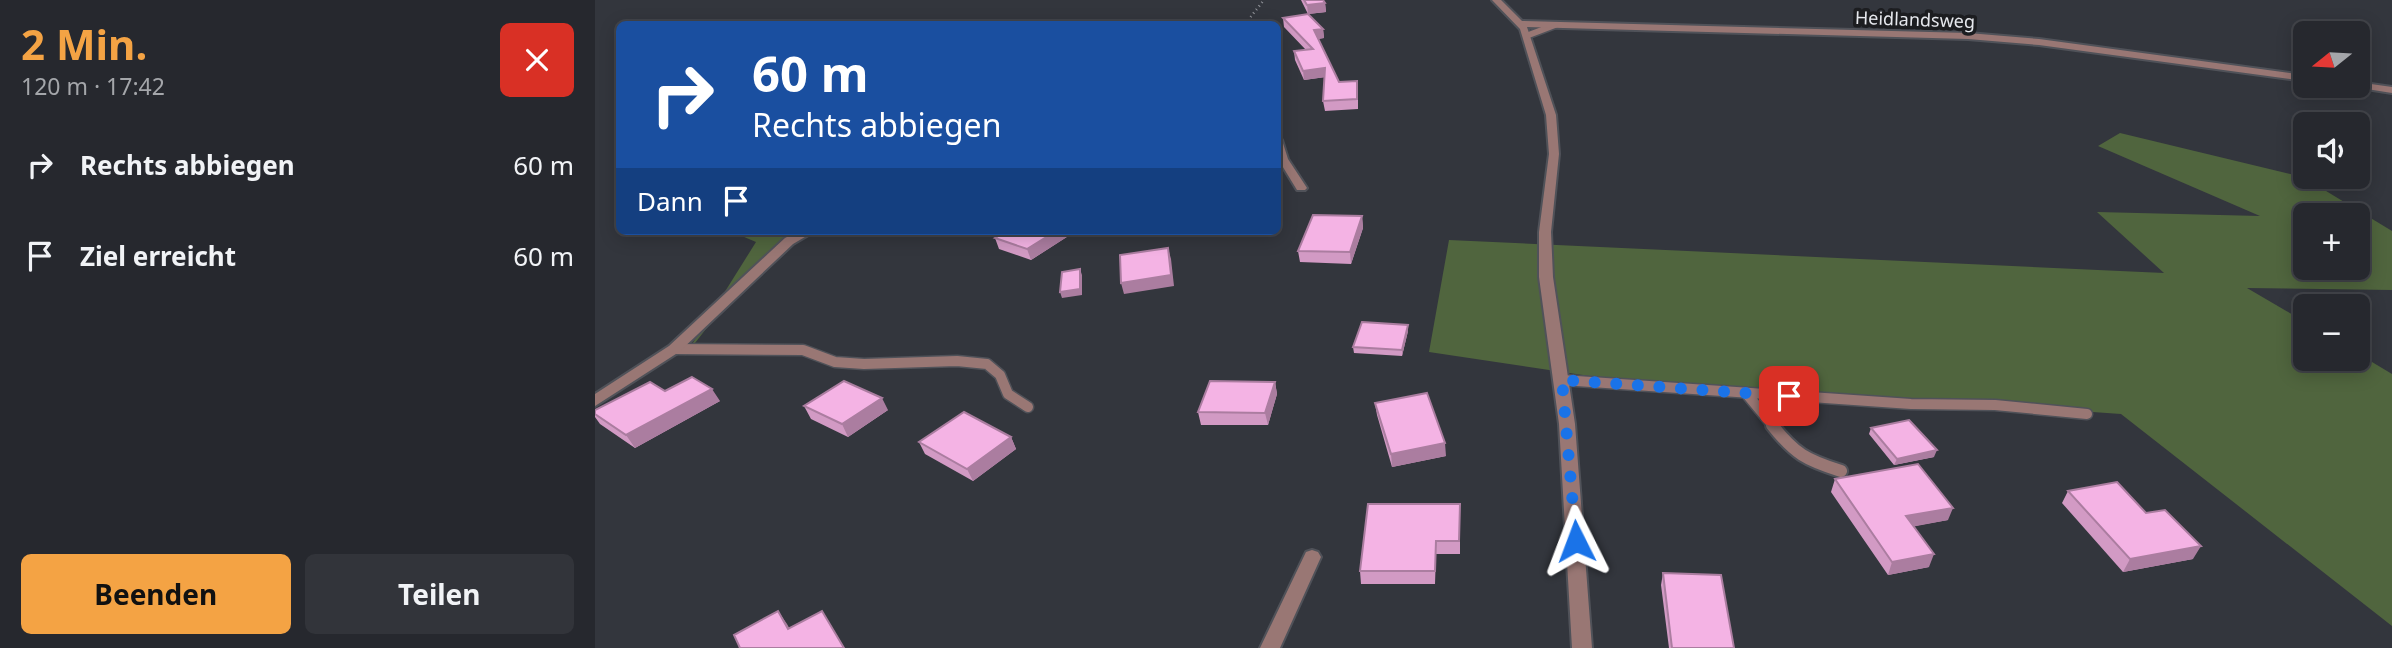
<!DOCTYPE html>
<html lang="de">
<head>
<meta charset="utf-8">
<style>
  :root { --surface:#26282e; --page:#32343a; --text:#f1f3f6; --muted:#a4a6aa; --line:#42444a; --accent:#f4a344 }
  body { margin:0; font-family:"Noto Sans",sans-serif; background:var(--page); color:var(--text); height:100vh; display:flex; flex-direction:column; font-size:26px; white-space:nowrap }
  * { box-sizing:border-box; margin:0 }
  p { font-size:23px; color:var(--muted) }
  .icon { flex:none; width:38px; height:38px; fill:none; stroke:currentColor; stroke-width:2; stroke-linecap:round; stroke-linejoin:round }
  .map { position:relative; flex:1; overflow:hidden }
  .side { display:flex; flex-direction:column; background:var(--surface); width:595px }
  .side>* { flex:none }
  .guide { position:absolute; left:21px; top:21px; width:665px; height:214px; border-radius:10px; box-shadow:0 4px 18px #0003,0 0 0 2px var(--line); background:#1a4fa0; color:#fff; overflow:hidden }
  .needle { width:46px; rotate:252deg }
  .controls { position:absolute; left:1698px; top:21px; display:grid; gap:14px }
  .controls a { display:grid; place-items:center; width:77px; height:77px; border-radius:10px; background:var(--surface); box-shadow:0 4px 18px #0003,0 0 0 2px var(--line); font-size:35px }
  .pin { position:absolute; display:grid; place-items:center; width:60px; height:60px; color:#fff; margin:-30px; border-radius:14px; box-shadow:0 4px 10px #0006 }
  .me { position:absolute; width:77px; margin:-38px; rotate:357deg; stroke-linejoin:round; filter:drop-shadow(0 0 5px #0008) }
  .turn { display:flex; align-items:center; gap:24px; height:147px; padding:0 21px; font-size:32px }
  .turn .icon { width:91px; height:91px; stroke-width:2.5 }
  .turn b { display:block; font-size:49px; line-height:60px }
  .then { display:flex; align-items:center; height:66px; padding:0 21px; background:#0003; gap:14px; font-size:26px }
  .round { display:grid; place-items:center; flex:none; width:74px; height:74px; border-radius:10px; background:var(--page) }
  .overview { display:flex; align-items:center; justify-content:space-between; height:119px; padding:0 21px }
  h1 { font-size:42px; font-weight:700; line-height:52px; color:var(--accent) }
  .cta { display:flex; gap:14px; margin-top:auto; padding:14px 21px }
  .cta a { flex:1; height:80px; border-radius:10px; background:var(--accent); color:#111; font-size:28px; font-weight:700; line-height:80px; text-align:center }
  .cta a+a { background:var(--page); color:var(--text) }
  ul { padding:0; list-style:none }
  li { display:flex; align-items:center; gap:21px; height:91px; padding:0 21px }
  li div { flex:1 }
  li b { display:block; font-size:26px }
  li em { font-style:normal }
  main { display:flex; flex:1; min-height:0 }
  .map>svg:first-child { display:block }
</style>
</head>
<body>
<main>
<section class="side">
<div class="overview"><div><h1>2 Min.</h1><p>120 m · 17:42</p></div><a class="round" style="background:#d93025;color:#fff"><svg class="icon" aria-label="close" viewBox="0 0 24 24"><path d="M6 6l12 12M18 6L6 18"/></svg></a></div>
<ul>
<li><svg class="icon" aria-label="right" viewBox="0 0 24 24"><path d="M7 20v-9h11M14 6l5 5-5 5"/></svg><div><b>Rechts abbiegen</b></div><em>60 m</em></li>
<li><svg class="icon" aria-label="arrive" viewBox="0 0 24 24"><path d="M6 21V4h12l-3 4 3 4H6"/></svg><div><b>Ziel erreicht</b></div><em>60 m</em></li>
</ul>
<div class="cta"><a>Beenden</a><a>Teilen</a></div>
</section>
<div class="map">
<svg width="1797" height="648" viewBox="0 0 1797 648">
  <rect width="100%" height="100%" fill="#33363d"/>
  <!-- green -->
  <path fill="#50653e" fill-rule="evenodd" d="M1525,133L1708,177L1797,231V290L1652,288L1710,322V359H1762V353L1797,374V626L1526,414L1001,377L834,352L854,240L1569,273L1502,212L1665,216L1503,146ZM1710,215H1762V268H1710Z
    M135,231H199L194,241L140,292L89,357L161,242Z"/>
  <g fill="none" stroke-linecap="round" stroke-linejoin="round">
    <!-- lane-far2 casing -->
    <g stroke="#505259" stroke-width="9">
      <path id="lane-far2" d="M931,36L960,25"/>
    </g>
    <!-- lane-far1 casing -->
    <g stroke="#505259" stroke-width="13">
      <path id="lane-far1" d="M79,349L208,350L240,362L269,364L362,361L392,364L405,375L413,394L433,407
        M967,380L1316,404L1400,405L1492,414
        M1151,393L1179,427"/>
    </g>
    <!-- lane casing -->
    <g stroke="#505259" stroke-width="16">
      <path id="lane" d="M1177,425C1200,454 1211,460 1246,471"/>
    </g>
    <!-- street casing -->
    <g stroke="#505259" stroke-width="4">
      <path id="street" d="M897,0H906L927,21L1373,33L1444,39L1710,75V81L1444,45L1373,39L932,27L961,115L964,154L956,232L958,277L980,424L997,648H977L964,424L944,277V232L954,154L951,115L925,29Z
        M1762,82L1797,87V93L1759,87L1762,86Z
        M682,137L687,140L693,159L712,188L710,190H702L683,159Z
        M204,231H220L198,244L84,352L0,406V394L74,346L190,238Z
        M717,550L723,552L726,557L685,648H665L711,552Z"/>
    </g>
    <!-- path -->
    <path stroke="#94969c" stroke-width="2.5" stroke-dasharray="1 3.5" stroke-linecap="butt" d="M650,24L669,0"/>
    <!-- lane-far2 -->
    <use href="#lane-far2" stroke="#997774" stroke-width="6"/>
    <!-- lane-far1 -->
    <use href="#lane-far1" stroke="#997774" stroke-width="10"/>
    <!-- lane -->
    <use href="#lane" stroke="#997774" stroke-width="12"/>
    <!-- street -->
    <use href="#street" fill="#997774" fill-rule="evenodd"/>
  </g>
  <!-- wall -->
  <path fill="#d29ac4" d="M706,0H728L730,3L731,12L713,14Z
    M688,18L728,29L729,38L723,39L744,82L763,91V109L730,111L728,101L730,77L709,80L700,60L699,51L711,50L689,27Z
    M767,216L768,228L756,264L705,262L703,251Z
    M412,231H478V233L436,260L404,249L400,238Z
    M813,331L807,356L759,353L758,347Z
    M680,382L682,394L673,425H606L603,412Z
    M70,391L125,401L40,448L5,424L0,417V410Z
    M780,403L851,456L797,467L782,415Z
    M209,406L293,410L253,437L216,419Z
    M1276,428L1339,457L1299,465L1274,434Z
    M416,437L421,449L378,481L330,454L324,442Z
    M1240,479L1353,520L1319,526L1334,567L1293,575L1236,492Z
    M1473,491L1551,513L1598,559L1528,572L1467,503Z
    M865,504V554H841L840,584H766L765,571Z
    M1068,573L1139,648H1074L1066,585Z"/>
  <!-- shaded-wall -->
  <path fill="#ab7da0" d="M730,3L731,12L713,14L712,5Z
    M728,29L729,38L720,39L719,30Z
    M730,68L731,77L709,80L708,71Z
    M767,216L768,228L756,264L755,252Z
    M461,231H478V233L436,260L432,249Z
    M573,248L576,259L579,286L529,294L526,283Z
    M485,269L487,275V295L467,298L465,292Z
    M813,325V331L807,356V350Z
    M680,382L682,394L673,425L670,413Z
    M117,389L125,401L40,448L31,435Z
    M287,398L293,410L253,437L247,424Z
    M416,437L421,449L378,481L372,469Z
    M850,443L851,456L797,467L796,454Z
    M1342,450L1339,457L1299,465L1302,459Z
    M1358,508L1353,520L1306,529L1311,516Z
    M1606,546L1598,559L1528,572L1535,559Z
    M1339,554L1334,567L1293,575L1297,562Z
    M183,611L192,624L202,642L193,629Z"/>
  <!-- building -->
  <path fill="#f4b3e4" stroke="#ab7da0" stroke-width="2" d="M709,0H728L730,3L712,5Z
    M713,14L728,29L719,30L744,82L762,81V99L728,101L730,68L708,71L699,51L718,49L688,18Z
    M718,215L767,216L755,252L703,251Z
    M412,231H461L432,249L400,238Z
    M573,248L576,275L526,283L525,255Z
    M485,269V289L465,292L467,272Z
    M767,322L813,325L807,350L758,347Z
    M97,377L117,389L31,435L0,414V410L55,382L70,391Z
    M249,381L287,398L247,424L209,406Z
    M615,381L680,382L670,413L603,412Z
    M832,393L850,443L796,454L780,403Z
    M369,412L416,437L372,469L324,442Z
    M1314,420L1342,450L1302,459L1276,428Z
    M1323,464L1358,508L1311,516L1339,554L1297,562L1240,479Z
    M1522,482L1551,513L1570,510L1606,546L1535,559L1473,491Z
    M773,504H865L864,541H841L840,571H765Z
    M1068,573L1126,575L1139,648H1077Z
    M183,611L193,629L227,611L249,648H145L139,635Z"/>
  <g fill="none" stroke-linecap="round" stroke-linejoin="round">
    <!-- route -->
    <path stroke="#1a73e8" stroke-width="12" stroke-dasharray="0 21.6" d="M981,541L967,380L1194,396"/>
  </g>
  <g text-anchor="middle" dominant-baseline="central" stroke-width="7" stroke-linejoin="round" paint-order="stroke">
    <!-- far-street labels -->
    <g font-size="18" fill="#e6e8ed" stroke="#1c1d20">
      <text transform="translate(1320 19) rotate(2)">Heidlandsweg</text>
    </g>
  </g>
</svg>
<div class="controls">
<a><svg class="needle" viewBox="-14 -14 28 28"><path d="M0-13l5 13h-10z" fill="#e53935"/><path d="M0 13l5-13h-10z" fill="#a4a6aa"/></svg></a>
<a><svg class="icon" aria-label="sound" viewBox="0 0 24 24"><path d="M4 9h4l5-4v14l-5-4H4zM17 9q2 3 0 6"/></svg></a>
<a>+</a>
<a>−</a>
</div>
<div class="pin" style="left:1194px;top:396px;background:#d93025"><svg class="icon" aria-label="arrive" viewBox="0 0 24 24"><path d="M6 21V4h12l-3 4 3 4H6"/></svg></div>
<svg class="me" style="left:981px;top:541px" viewBox="-20 -20 40 40"><path d="M0-17L14 15 0 8-14 15z" fill="#1a73e8" stroke="#fff" stroke-width="4"/></svg>
<div class="guide">
<div class="turn"><svg class="icon" aria-label="right" viewBox="0 0 24 24"><path d="M7 20v-9h11M14 6l5 5-5 5"/></svg><div><b>60 m</b>Rechts abbiegen</div></div>
<div class="then">Dann<svg class="icon" aria-label="arrive" viewBox="0 0 24 24"><path d="M6 21V4h12l-3 4 3 4H6"/></svg></div>
</div>
</div>
</main>
</body>
</html>
